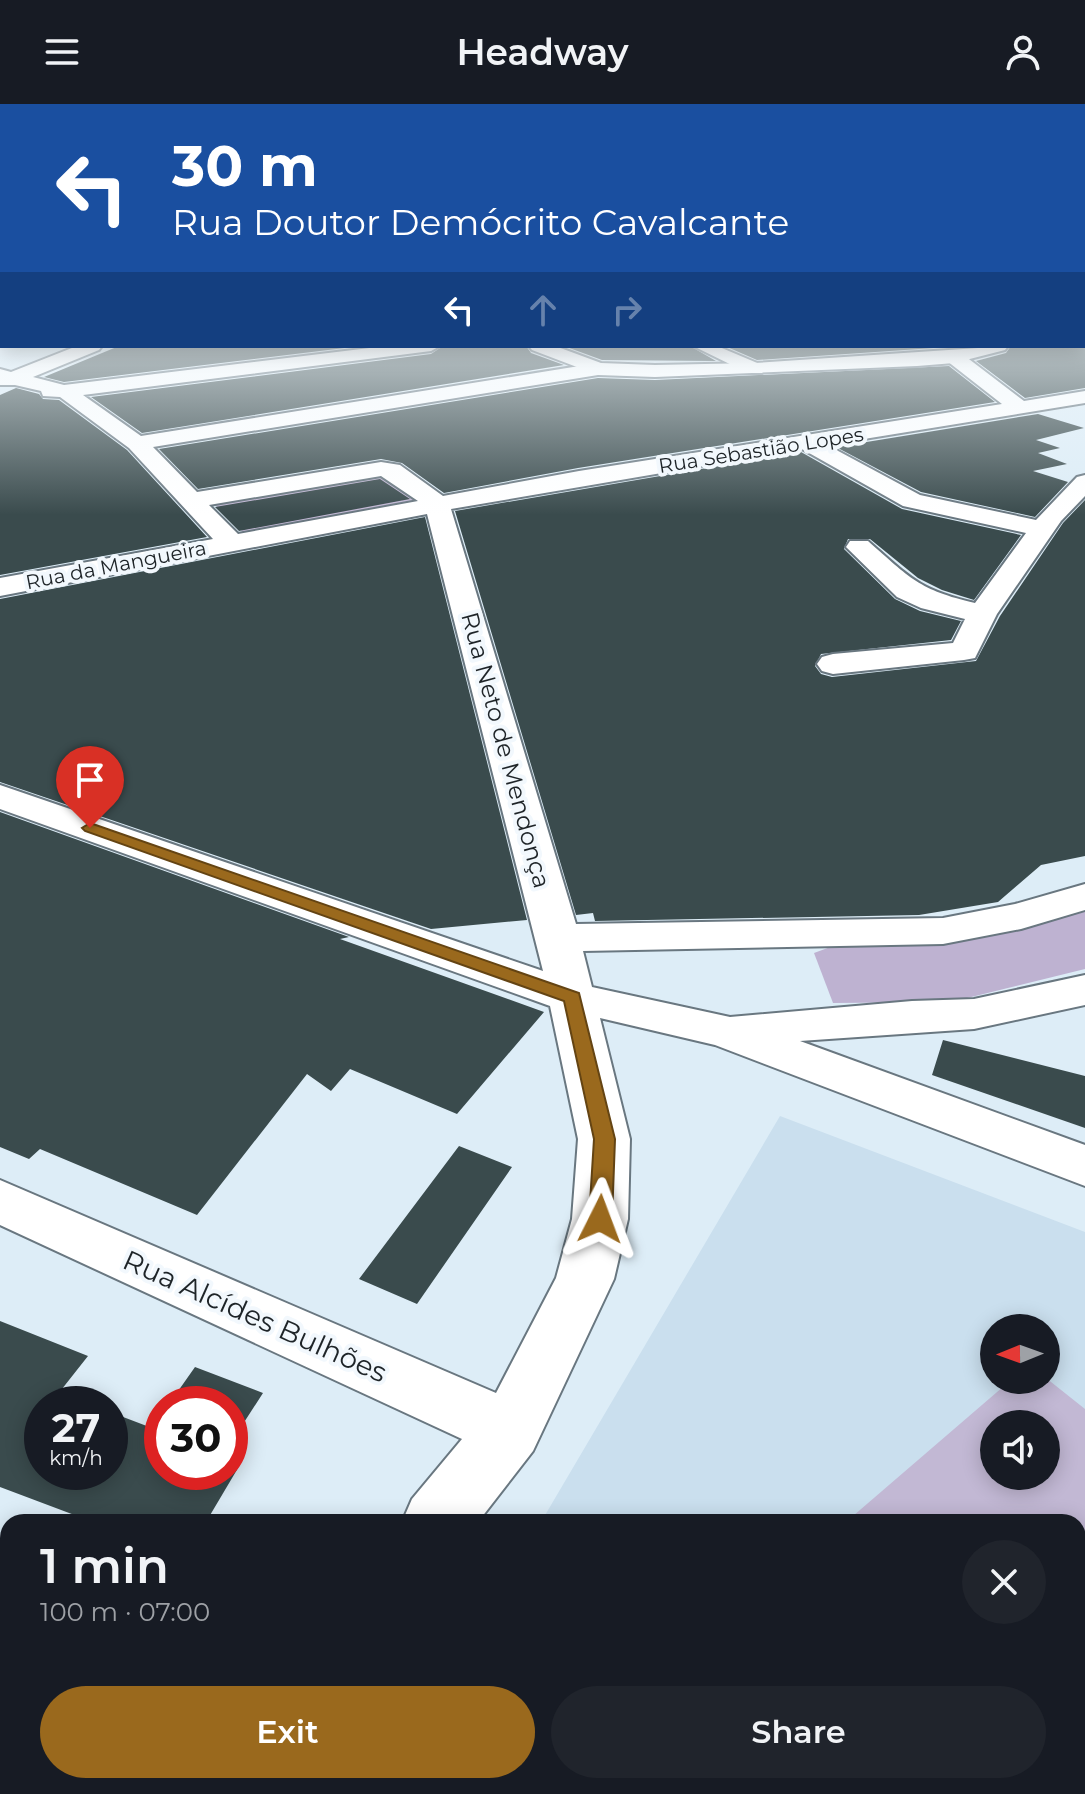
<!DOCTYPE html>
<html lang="en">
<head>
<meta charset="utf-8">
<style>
  :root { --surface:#171b24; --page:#20242c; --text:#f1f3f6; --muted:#9ea1a6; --accent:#9a691d }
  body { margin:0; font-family:Montserrat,sans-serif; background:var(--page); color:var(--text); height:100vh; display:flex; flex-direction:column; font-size:30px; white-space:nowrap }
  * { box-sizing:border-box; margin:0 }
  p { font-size:26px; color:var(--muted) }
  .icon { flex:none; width:44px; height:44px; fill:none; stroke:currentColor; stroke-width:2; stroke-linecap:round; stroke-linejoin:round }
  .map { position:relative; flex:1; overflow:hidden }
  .details { position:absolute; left:0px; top:1410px; width:1086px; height:280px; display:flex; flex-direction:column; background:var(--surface); border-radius:24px 24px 0 0; box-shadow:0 4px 20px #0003 }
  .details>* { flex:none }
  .guide { position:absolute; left:0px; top:0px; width:1086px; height:244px; box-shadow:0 4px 20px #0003; background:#1a4fa0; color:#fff; overflow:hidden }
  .needle { width:52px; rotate:269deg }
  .tools { position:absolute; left:980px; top:1210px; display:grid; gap:16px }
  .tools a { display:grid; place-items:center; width:80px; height:80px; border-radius:50%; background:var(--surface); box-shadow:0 4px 20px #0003; font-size:40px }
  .speed { position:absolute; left:24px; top:1282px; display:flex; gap:16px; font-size:40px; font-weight:700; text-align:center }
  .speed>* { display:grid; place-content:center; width:104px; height:104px; border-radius:50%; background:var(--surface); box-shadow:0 4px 20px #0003; line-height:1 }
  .speed small { font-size:20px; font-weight:400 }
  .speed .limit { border:12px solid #d22; background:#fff; color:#111 }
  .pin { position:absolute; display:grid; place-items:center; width:68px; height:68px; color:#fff; margin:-82px -34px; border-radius:50% 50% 50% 0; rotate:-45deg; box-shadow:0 0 8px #0007 }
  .pin .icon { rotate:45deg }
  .me { position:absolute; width:88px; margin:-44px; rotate:3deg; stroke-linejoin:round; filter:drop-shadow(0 0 6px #0008) }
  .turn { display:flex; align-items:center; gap:28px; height:168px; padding:0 40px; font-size:36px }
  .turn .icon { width:104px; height:104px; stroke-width:2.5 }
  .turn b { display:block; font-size:56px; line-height:68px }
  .lanes { display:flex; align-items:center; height:76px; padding:0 40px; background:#0003; justify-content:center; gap:40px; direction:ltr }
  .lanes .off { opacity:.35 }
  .round { display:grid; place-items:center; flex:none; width:84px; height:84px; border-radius:42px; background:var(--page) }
  .headline { display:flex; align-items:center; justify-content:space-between; height:136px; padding:0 40px }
  h1 { font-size:48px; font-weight:600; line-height:60px }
  .action { display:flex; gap:16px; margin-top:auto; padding:16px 40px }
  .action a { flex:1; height:92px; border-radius:48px; background:var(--accent); color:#fff; font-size:32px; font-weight:600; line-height:92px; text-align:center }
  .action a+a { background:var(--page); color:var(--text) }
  header { display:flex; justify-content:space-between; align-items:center; height:104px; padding:0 40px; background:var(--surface); font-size:36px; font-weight:600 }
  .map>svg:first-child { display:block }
</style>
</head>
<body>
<header><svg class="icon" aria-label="menu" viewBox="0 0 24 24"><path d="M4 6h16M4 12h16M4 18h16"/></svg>Headway<svg class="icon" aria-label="person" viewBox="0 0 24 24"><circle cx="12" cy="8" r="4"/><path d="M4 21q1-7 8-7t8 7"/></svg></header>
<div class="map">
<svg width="1085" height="1690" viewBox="0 0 1085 1690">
  <rect width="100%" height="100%" fill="#ddedf7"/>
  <!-- built -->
  <path fill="#cadfee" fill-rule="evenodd" d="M780,1012L1085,1128V1690H309L317,1682H1078V1418H541ZM994,1224H1046V1276H994ZM994,1320H1046V1372H994Z"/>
  <!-- green -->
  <path fill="#c2b8d4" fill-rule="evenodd" d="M382,368L421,395L244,429L212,398Z
    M1046,1274L1085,1305V1690H618L613,1682H1078V1418H846L1011,1276H1046ZM994,1320H1046V1372H994Z"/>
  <!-- forest -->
  <path fill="#beb2d1" d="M1085,801V865L951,898L833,899L814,849L844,838Z"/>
  <!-- building -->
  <path fill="#3a4b4d" d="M119,242H361L64,278L44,273Z
    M443,242H526L531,249L564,261L142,329L91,293L431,250Z
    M564,242H690L716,257L602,256Z
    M725,242H963L757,256Z
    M1011,242H1085V284L1025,294L976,257L1006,249Z
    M949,262L995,298L578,364L444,389L402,359L381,355L198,385L159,345L598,274L655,276Z
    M16,284L39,290L43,295L59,296L127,346L207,433L0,471V291Z
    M1038,310L1084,324L1036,336L1060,344L1038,349L1067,360L1033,367L1068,378L1035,413L921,388L836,343Z
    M801,348L902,405L1021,431L974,496L942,486L918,474L870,435H848L844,445L895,495L920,507L961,517L951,536L821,550L815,562L821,570L832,573L976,557L1000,512L1063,419L1085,396V752L1041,761L998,798L919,811L595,817L593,809L576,811L455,407Z
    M380,375L410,395L239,427L215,403Z
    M425,413L527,816L431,825L0,678V495Z
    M0,708L349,833L340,835L544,908L457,1010L350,965L331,987L307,970L197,1111L40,1045L29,1055L0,1043Z
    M943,936L1085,972V1024L932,971Z
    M459,1042L512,1063L417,1200L359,1175Z
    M0,1217L88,1252L58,1290L87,1300H42V1368H110V1308L152,1324L162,1310V1368H230V1361L238,1364L206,1418H93L0,1383Z
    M195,1263L263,1289L230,1340V1300H169Z"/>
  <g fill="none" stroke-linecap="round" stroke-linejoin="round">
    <!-- minor casing -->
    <g stroke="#697780" stroke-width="4">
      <path id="minor" d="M77,242H102L99,246L33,273L64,281L386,242H440L431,247L83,291L141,332L598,259L608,265L598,271L153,343L197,388L381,358L400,361L443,392L579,367L1002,300L947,257L945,253L947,249H961L1024,297L1085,287V299L827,341L920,391L1036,416L1077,373L1085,371V392L1061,417L997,510L975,554L964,556L833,570L822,567L817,560L822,553L833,550L953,539L965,515L921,504L897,493L846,443L850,437H868C910,474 919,486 975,499L1026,429L903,402L802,345L451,405L576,820L943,814L1015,800L1085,780V806L1021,825L943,840L583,847L592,883L730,913L912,897L974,895L1085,871V901L974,925L800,937L1085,1041V1082L715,941L600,914L630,1035L628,1115L614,1175L533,1347L478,1418H402L412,1395L462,1335L0,1121V1076L496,1289L556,1174L572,1115L578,1035L550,902L0,705V681L543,867L427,410L0,492V474L213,435L129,344L60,293L43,292L41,287L15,281H0V265L11,268ZM381,372L418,397L238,430L209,401Z
        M693,242H717L762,261L765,265L762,269H748Z
        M0,1468H8V1540H0Z
        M138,1682H224L221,1690H135Z"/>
    </g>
    <!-- major casing -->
    <g stroke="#697780" stroke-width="4">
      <path id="major" d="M529,242H555L601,259L655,261L755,259L1008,242L1005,246L954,259L917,262L655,273L598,271L532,246Z"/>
    </g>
    <!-- minor -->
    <use href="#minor" fill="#fff" fill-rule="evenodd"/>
    <!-- major -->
    <use href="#major" fill="#fff" fill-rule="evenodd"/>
  </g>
  <!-- sky -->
  <linearGradient id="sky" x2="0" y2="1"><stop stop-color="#81b1ca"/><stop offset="0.42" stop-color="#f0f7fb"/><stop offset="1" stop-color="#f0f7fb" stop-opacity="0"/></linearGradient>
  <rect width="1085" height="411" fill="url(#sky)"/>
  <!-- route -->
  <path fill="#9a691d" stroke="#644413" stroke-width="2" d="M90,719L579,889L615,1035L612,1115L608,1122L600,1124L592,1122L589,1115L594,1035L564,897L85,727L82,724Z"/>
  <g text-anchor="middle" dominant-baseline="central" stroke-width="8" stroke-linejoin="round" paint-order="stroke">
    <!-- far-street labels -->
    <g font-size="20" fill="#1e2428" stroke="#f2f8fd">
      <text transform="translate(761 346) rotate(-9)">Rua Sebastião Lopes</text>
      <text transform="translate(116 461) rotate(-11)">Rua da Mangueira</text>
    </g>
    <!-- street labels -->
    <g font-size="24" fill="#1e2428" stroke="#f2f8fd">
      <text transform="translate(506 646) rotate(75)">Rua Neto de Mendonça</text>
    </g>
    <!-- near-street labels -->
    <g font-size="28" fill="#1e2428" stroke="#f2f8fd">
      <text transform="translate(255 1212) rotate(24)">Rua Alcídes Bulhões</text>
    </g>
  </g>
</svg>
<div class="tools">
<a><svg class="needle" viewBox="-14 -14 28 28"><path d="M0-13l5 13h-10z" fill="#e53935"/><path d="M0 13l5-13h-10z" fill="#9ea1a6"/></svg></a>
<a><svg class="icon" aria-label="sound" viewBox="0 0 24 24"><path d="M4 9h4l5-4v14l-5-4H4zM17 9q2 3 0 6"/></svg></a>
</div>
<div class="speed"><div>27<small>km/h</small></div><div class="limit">30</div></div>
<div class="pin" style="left:90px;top:724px;background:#d93025"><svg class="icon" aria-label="arrive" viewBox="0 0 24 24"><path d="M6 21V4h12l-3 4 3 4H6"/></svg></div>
<svg class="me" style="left:600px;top:1115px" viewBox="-20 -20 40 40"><path d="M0-17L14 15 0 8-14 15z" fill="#9a691d" stroke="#fff" stroke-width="4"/></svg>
<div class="guide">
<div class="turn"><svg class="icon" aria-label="left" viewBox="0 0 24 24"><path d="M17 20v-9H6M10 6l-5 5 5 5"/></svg><div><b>30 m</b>Rua Doutor Demócrito Cavalcante</div></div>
<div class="lanes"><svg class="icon" aria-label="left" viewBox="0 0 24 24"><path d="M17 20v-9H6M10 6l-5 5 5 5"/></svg><svg class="icon off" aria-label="ahead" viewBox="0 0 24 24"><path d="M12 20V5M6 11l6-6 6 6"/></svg><svg class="icon off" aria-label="right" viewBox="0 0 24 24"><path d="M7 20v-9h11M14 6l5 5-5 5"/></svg></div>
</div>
<section class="details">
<div class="headline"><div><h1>1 min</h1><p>100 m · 07:00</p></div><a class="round"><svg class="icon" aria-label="close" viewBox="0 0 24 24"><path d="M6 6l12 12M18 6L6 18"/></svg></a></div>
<div class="action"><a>Exit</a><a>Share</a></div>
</section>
</div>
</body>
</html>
